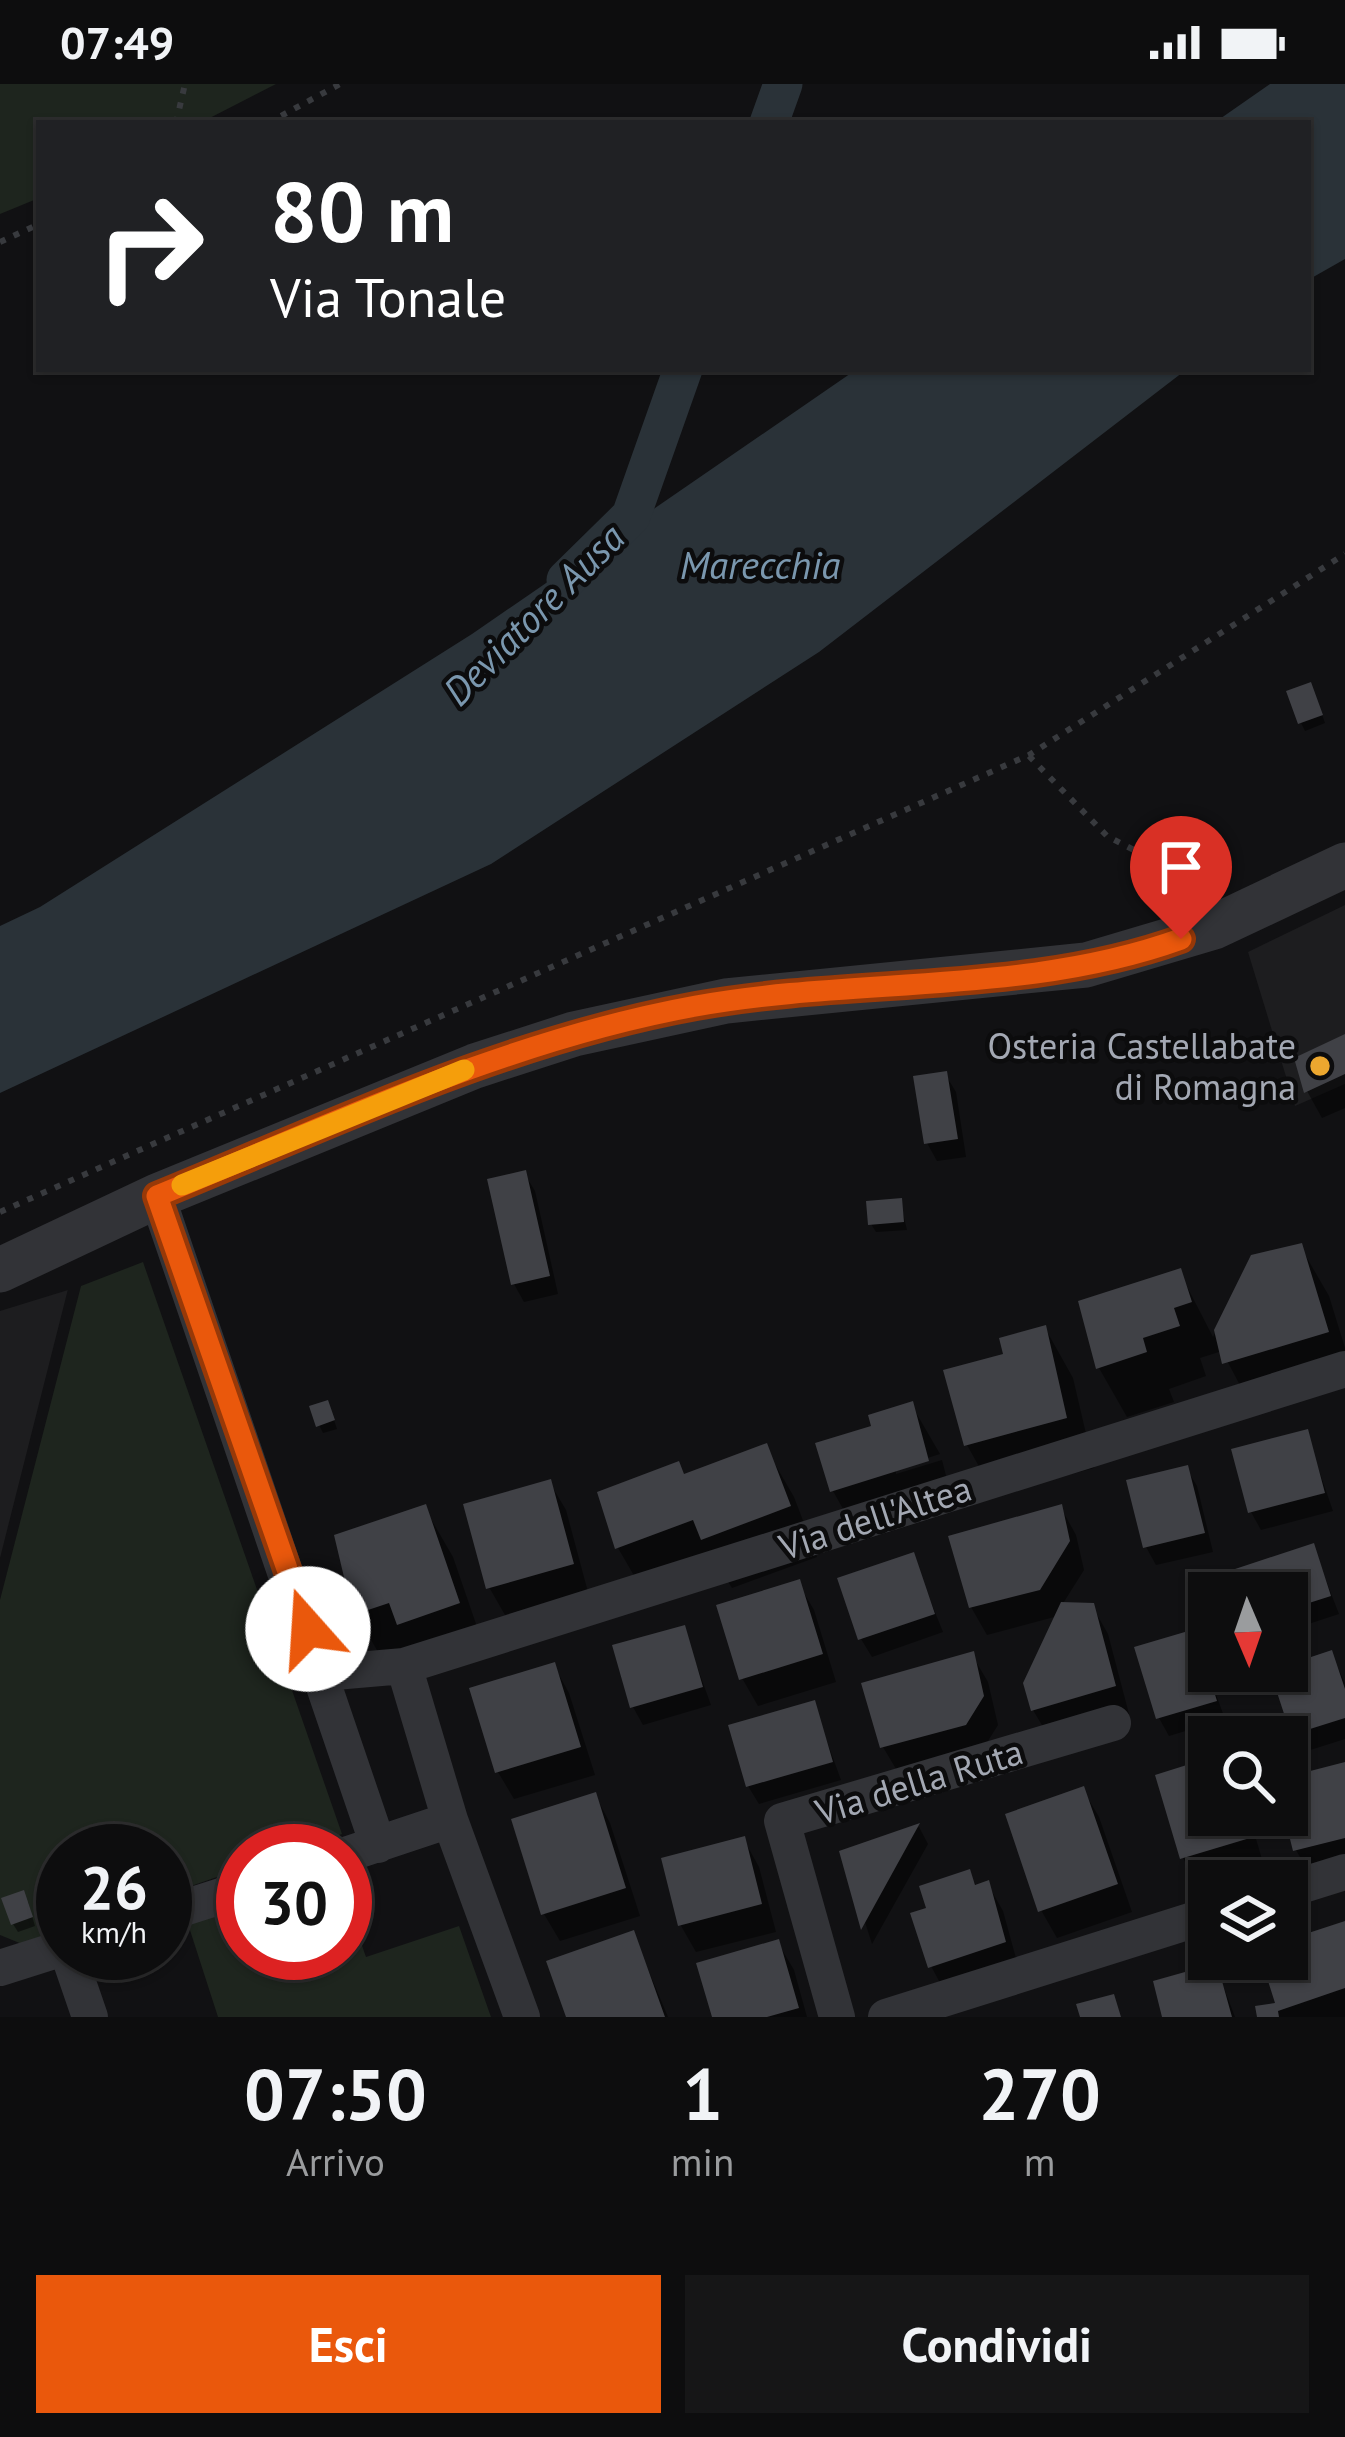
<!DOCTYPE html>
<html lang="it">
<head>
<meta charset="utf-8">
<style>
  :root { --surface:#0d0d0e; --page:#161617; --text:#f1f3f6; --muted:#9a9c9e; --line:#2d2d2e; --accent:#ea580c }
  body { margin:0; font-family:"PT Sans",sans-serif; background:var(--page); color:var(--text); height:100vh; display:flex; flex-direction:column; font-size:45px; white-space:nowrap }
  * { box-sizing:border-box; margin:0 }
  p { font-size:39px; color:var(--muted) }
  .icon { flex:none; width:66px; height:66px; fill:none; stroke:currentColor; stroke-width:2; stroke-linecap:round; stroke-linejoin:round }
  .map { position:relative; height:1933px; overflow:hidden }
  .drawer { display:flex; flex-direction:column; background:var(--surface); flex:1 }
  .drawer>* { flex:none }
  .guide { position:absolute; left:36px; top:36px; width:1275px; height:252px; border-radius:0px; box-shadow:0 3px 9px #0004,0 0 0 3px var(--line); background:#202124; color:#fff; overflow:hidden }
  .needle { width:78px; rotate:178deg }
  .tools { position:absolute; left:1188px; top:1488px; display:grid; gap:24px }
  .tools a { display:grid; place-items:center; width:120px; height:120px; border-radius:0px; background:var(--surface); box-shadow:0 3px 9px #0004,0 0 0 3px var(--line); font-size:60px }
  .speed { position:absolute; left:36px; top:1740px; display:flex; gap:24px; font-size:60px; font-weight:700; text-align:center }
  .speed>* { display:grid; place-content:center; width:156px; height:156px; border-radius:50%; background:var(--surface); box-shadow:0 3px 9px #0004,0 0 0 3px var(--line); line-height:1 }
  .speed small { font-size:30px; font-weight:400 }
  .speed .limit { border:18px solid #d22; background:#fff; color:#111 }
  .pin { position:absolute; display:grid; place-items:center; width:102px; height:102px; color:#fff; margin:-123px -51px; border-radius:50% 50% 50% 0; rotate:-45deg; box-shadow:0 0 12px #0007 }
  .pin .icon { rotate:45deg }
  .me { position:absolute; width:132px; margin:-66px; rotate:341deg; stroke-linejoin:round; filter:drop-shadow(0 0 9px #0008) }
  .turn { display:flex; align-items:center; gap:42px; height:252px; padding:0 36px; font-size:54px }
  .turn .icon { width:156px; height:156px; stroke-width:2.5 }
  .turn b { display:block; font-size:84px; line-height:102px }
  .eta { display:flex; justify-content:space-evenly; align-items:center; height:204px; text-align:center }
  .eta b { font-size:72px; font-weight:700; line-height:84px }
  .cta { display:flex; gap:24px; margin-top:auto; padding:24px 36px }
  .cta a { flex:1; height:138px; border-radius:0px; background:var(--accent); color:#fff; font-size:48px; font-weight:700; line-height:138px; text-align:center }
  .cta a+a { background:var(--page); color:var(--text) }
  .status { display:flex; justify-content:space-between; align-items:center; height:84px; padding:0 60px; background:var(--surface); direction:ltr }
  .status svg { height:33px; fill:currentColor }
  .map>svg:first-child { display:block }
</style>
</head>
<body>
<div class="status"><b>07:49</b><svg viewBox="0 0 49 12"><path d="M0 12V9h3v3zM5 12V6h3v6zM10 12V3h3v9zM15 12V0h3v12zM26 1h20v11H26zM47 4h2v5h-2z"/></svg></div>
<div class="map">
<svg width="1345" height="1933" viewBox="0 0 1345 1933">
  <rect width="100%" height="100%" fill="#111113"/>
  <!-- built -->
  <path fill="#1d1d1f" d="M1345,821V1000L1295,1022L1248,868Z
    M68,1206V1205L0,1474V1227Z"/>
  <!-- green -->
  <path fill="#1e251e" d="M0,0H276L200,39H39V114L0,130Z
    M143,1178L342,1750L293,1767H243V1784L165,1811V1767H63V1846L22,1860L0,1851V1516L81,1202Z
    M345,1813L366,1873L459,1842L491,1933H218L188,1840L243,1822V1869H345Z"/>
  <!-- water -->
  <path fill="#2a3238" d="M1270,0H1345V175L1308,196V39H1214Z
    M857,285H1187L819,568L491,780L0,1009V842L40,823L472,550Z"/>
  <!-- shadow -->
  <path fill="#0007" d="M1315,610L1325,639L1305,647L1301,639Z
    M1345,953V1024L1322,1034L1307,1007Z
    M945,990L956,1008L966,1073L937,1077L927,1059Z
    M524,1089L535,1107L558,1210L524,1218L514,1200Z
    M900,1117L907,1146L876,1148L871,1140Z
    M1300,1162L1329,1212L1345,1264V1301L1254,1328L1222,1267L1200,1274L1206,1292L1169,1305L1174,1318L1127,1333L1099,1284L1179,1187L1213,1253L1253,1174Z
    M1045,1244L1073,1294L1094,1384L995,1411L967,1361Z
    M911,1320L940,1370L896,1384V1390L942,1376L955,1427L861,1457L833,1407L875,1344Z
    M331,1327L337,1345L323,1349L319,1341Z
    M1306,1349L1333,1427L1261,1446L1251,1428Z
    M765,1363L794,1413L817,1473L732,1504L721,1486L647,1514L618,1464L601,1410L685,1393Z
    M1186,1384L1197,1402L1213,1468L1156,1481L1146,1463Z
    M550,1399L566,1426L588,1508L505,1531L489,1503Z
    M424,1423L453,1473L486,1569L385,1580L356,1530L338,1453Z
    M1061,1424L1076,1451L1084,1486L1062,1521L1092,1522L1108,1550L1129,1630L1049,1653L1033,1626L1058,1532L987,1551L971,1523Z
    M1313,1463L1339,1530L1287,1547V1509H1233Z
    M912,1471L943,1548L872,1573L861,1555Z
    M798,1499L814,1526L836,1598L758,1622L742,1594Z
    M683,1544L711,1621L643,1641L633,1623Z
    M1193,1548L1225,1635L1169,1652L1159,1634Z
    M1331,1570L1345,1599V1655L1304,1668L1294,1650L1279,1587Z
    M972,1571L988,1598L998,1641L981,1668L899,1690L883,1663Z
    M554,1582L569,1609L595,1691L514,1715L498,1688Z
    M813,1619L841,1696L759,1720L748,1702Z
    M1209,1677V1731H1249L1264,1782L1198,1801L1183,1774Z
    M1345,1681V1785L1312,1794L1296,1766L1287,1730Z
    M1083,1706L1099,1733L1132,1828L1057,1854L1041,1826Z
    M595,1711L610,1739L640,1832L560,1857L544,1830Z
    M919,1743L928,1760L872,1860L843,1769Z
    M744,1756L759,1783L776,1848L696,1868L680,1840Z
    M968,1788L977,1803L987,1799L1003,1827L1019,1885L946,1910L931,1882L930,1826Z
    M28,1818L35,1842L18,1848L13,1840Z
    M1345,1840V1933H1261L1279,1921L1264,1875H1287V1859Z
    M633,1850L668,1933H569Z
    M778,1859L794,1886L807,1933H715Z
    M1216,1883L1235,1933H1165Z"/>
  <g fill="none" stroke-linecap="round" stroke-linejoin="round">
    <!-- canal -->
    <path stroke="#2a3238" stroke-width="39" d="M769,39L783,0
      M566,496L631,432L683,285"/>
  </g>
  <!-- building -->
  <path fill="#404146" d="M1311,598L1323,631L1298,640L1286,607Z
    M1345,950V990L1304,1009L1294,974Z
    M947,987L958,1055L924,1060L913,992Z
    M526,1086L550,1192L511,1201L487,1095Z
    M902,1114L904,1138L868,1141L866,1117Z
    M1302,1159L1329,1248L1222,1280L1214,1246L1251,1171Z
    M1181,1184L1192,1218L1174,1224L1180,1242L1143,1254L1147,1268L1096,1285L1078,1217Z
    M1046,1241L1067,1334L964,1362L943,1286L1003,1270L999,1254Z
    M328,1316L335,1336L316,1343L309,1322Z
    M913,1317L929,1377L830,1408L815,1359L871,1342L868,1331Z
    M1308,1345L1325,1409L1248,1429L1231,1365Z
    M767,1359L791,1422L701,1456L693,1436L615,1465L597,1408L679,1377L684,1390Z
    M1188,1381L1205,1449L1143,1464L1126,1396Z
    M551,1395L574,1480L486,1505L463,1420Z
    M426,1420L460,1519L397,1541L389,1519L353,1531L334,1451Z
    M1062,1420L1070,1457L1040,1506L969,1524L948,1452Z
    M1314,1459L1331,1512L1287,1526V1509H1230L1223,1489Z
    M914,1468L935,1530L858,1556L837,1494Z
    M800,1495L823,1570L739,1596L716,1521Z
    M1061,1518L1094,1519L1116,1602L1031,1627L1023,1599Z
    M685,1541L703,1603L630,1624L612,1561Z
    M1195,1545L1217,1617L1156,1635L1134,1563Z
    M1332,1566L1345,1605V1634L1291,1651L1270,1587H1287V1581Z
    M974,1567L984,1612L966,1641L880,1664L861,1599Z
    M555,1578L581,1663L495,1689L469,1604Z
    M815,1616L833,1678L746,1703L728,1641Z
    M1209,1674V1731H1243L1250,1754L1180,1775L1155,1691Z
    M1345,1678V1754L1293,1767L1284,1731L1287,1693Z
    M1084,1702L1118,1800L1038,1828L1005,1730Z
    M596,1708L626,1804L541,1831L511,1735Z
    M920,1739L861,1846L839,1767Z
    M745,1752L762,1820L678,1842L661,1774Z
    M970,1785L975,1801L989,1796L1006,1858L928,1884L910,1829L926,1824L919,1802Z
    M24,1806L33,1833L11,1841L1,1814Z
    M1345,1837V1904L1278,1927L1279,1933H1257L1255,1922L1275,1919L1261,1875H1287V1856Z
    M634,1846L665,1933H566L546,1877Z
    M779,1855L799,1924L767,1933H712L696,1879Z
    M1217,1879L1232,1933H1162L1153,1897Z
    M1114,1910L1121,1933H1080L1076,1920Z"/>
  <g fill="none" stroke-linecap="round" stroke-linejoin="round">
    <!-- path -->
    <path stroke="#383a3e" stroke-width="6" stroke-dasharray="6 9" stroke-linecap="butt" d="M176,39L185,0
      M268,39L340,0
      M0,158L39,140
      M1029,672L1107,752L1157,778L1223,785L1229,793
      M0,1128L1029,671L1345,470"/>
    <!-- minor -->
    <path stroke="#323337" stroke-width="36" d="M157,1112L378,1761
      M404,1582L450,1736L522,1933
      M323,1589L404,1582L1345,1285
      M345,1771L450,1736
      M1287,1806L1345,1788
      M165,1830L243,1805
      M68,1869L90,1933
      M0,1884L63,1864
      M837,1933L782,1737L1113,1639
      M886,1933L1209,1831"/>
    <!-- tertiary -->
    <path stroke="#323337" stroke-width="45" d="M0,1186L157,1112L475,982L574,950L726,917L1086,881L1214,843L1345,781"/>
  </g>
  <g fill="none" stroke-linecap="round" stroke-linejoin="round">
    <!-- route casing -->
    <g stroke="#983908" stroke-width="30">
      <path id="route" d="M308,1545L157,1112C333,1040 508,956 696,922C856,893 1026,911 1181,855"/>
    </g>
    <!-- route -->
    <use href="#route" stroke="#ea580c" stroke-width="21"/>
    <!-- slow -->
    <path stroke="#f59e0b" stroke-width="21" d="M182,1101L464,986"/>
  </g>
  <!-- markers -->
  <circle fill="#eca72f" stroke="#0c0c0d" stroke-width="4.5" cx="1320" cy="982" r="12"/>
  <g text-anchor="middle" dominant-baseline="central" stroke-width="9" stroke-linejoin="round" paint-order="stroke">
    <!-- poi labels -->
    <g font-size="36" fill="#a3a8b3" stroke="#0c0c0d" text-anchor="end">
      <text x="1296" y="961">Osteria Castellabate<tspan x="1296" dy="41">di Romagna</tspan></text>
    </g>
    <!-- street labels -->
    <g font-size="36" fill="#a3a8b3" stroke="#0c0c0d">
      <text transform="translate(875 1433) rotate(-18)">Via dell'Altea</text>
      <text transform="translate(919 1697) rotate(-17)">Via della Ruta</text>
    </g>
    <!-- water labels -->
    <g font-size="39" font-style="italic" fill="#7a97ae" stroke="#0c0c0d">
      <text x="760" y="480">Marecchia</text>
      <text transform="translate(533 530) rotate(-45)">Deviatore Ausa</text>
    </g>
  </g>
</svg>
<div class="tools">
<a><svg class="needle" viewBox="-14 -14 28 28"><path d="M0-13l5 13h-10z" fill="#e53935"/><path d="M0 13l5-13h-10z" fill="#9a9c9e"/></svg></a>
<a><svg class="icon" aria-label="search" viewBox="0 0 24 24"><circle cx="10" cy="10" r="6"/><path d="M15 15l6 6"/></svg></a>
<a><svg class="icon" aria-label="layers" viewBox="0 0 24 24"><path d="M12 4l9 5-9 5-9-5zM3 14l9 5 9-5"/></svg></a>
</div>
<div class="speed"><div>26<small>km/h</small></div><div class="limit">30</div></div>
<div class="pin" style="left:1181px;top:855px;background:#d93025"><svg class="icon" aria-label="arrive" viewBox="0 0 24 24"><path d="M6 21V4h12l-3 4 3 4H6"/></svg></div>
<svg class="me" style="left:308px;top:1545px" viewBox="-20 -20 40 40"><circle r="19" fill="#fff"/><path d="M0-13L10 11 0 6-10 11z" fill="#ea580c"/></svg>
<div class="guide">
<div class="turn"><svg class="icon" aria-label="right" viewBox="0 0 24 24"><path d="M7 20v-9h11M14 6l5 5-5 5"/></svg><div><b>80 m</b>Via Tonale</div></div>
</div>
</div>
<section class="drawer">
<div class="eta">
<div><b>07:50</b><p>Arrivo</p></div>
<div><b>1</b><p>min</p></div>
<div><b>270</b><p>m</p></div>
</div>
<div class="cta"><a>Esci</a><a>Condividi</a></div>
</section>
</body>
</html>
